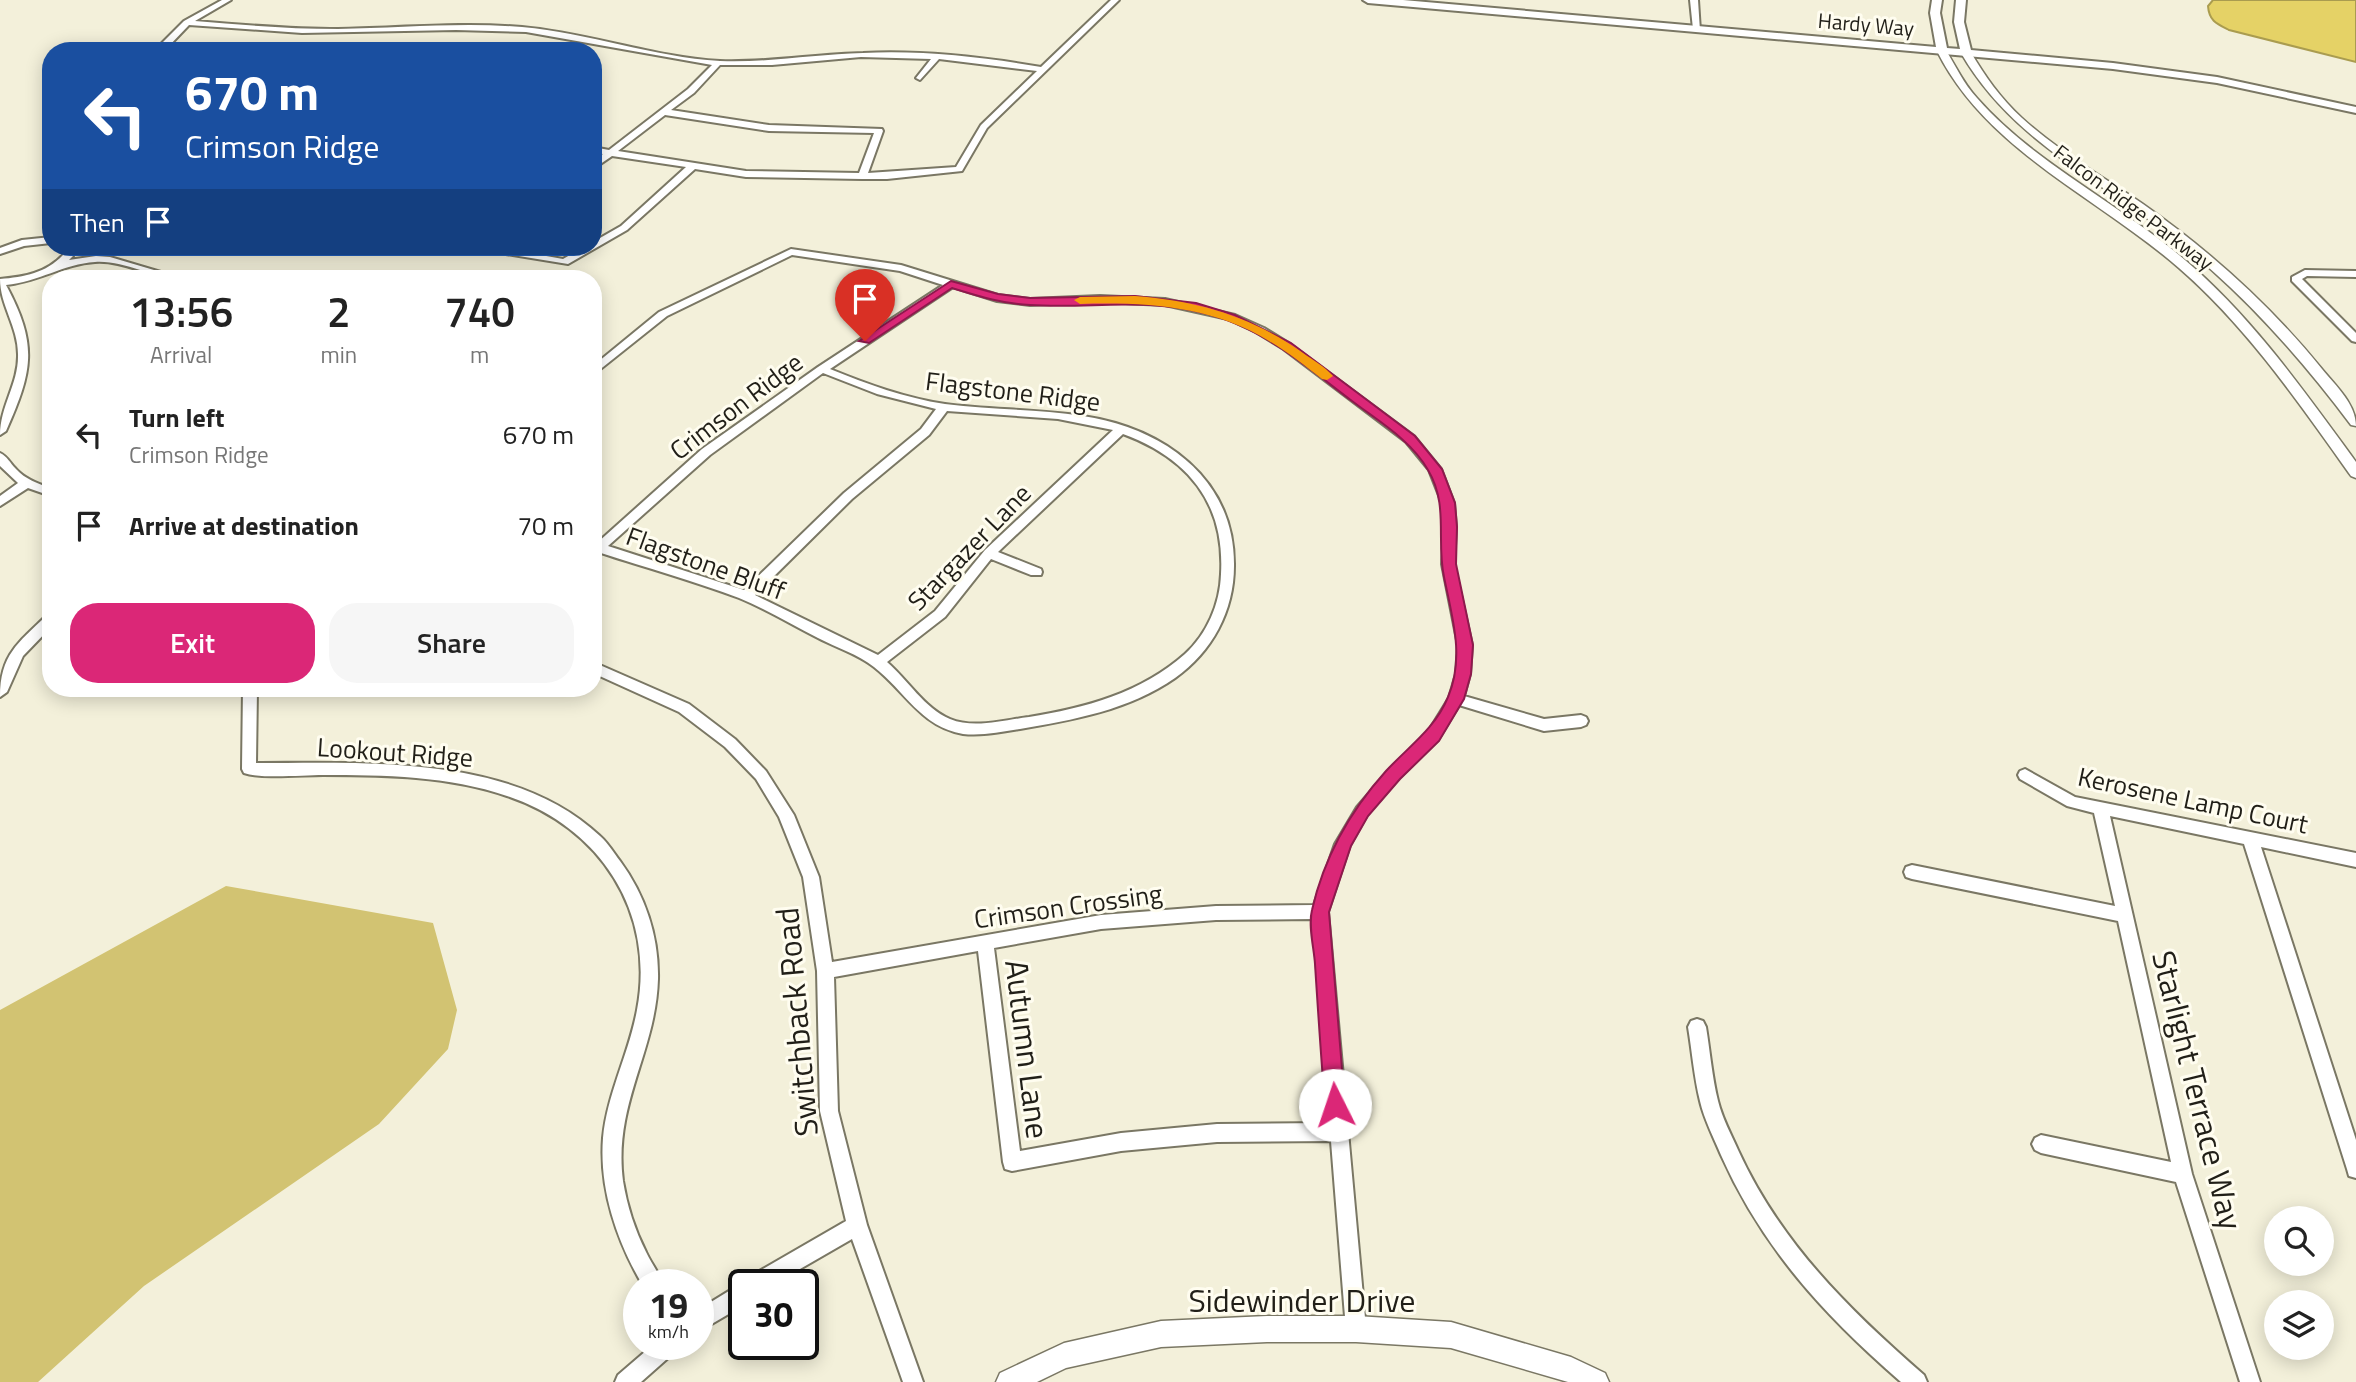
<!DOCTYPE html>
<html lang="en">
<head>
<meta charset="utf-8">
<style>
  :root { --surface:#fff; --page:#f6f6f6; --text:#222; --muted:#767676; --accent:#db2777 }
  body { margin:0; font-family:"Titillium Web",sans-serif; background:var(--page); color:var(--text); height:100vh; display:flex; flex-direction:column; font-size:26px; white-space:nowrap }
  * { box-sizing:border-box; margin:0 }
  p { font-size:23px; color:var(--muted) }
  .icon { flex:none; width:38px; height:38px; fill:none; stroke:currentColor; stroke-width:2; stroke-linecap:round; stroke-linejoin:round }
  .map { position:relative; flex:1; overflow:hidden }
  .sheet { position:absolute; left:42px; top:270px; width:560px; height:427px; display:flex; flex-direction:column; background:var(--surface); border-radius:28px; box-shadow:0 4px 18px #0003 }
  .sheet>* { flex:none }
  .banner { position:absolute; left:42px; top:42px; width:560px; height:214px; border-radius:28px; box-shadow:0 4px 18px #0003; background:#1a4fa0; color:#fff; overflow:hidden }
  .tools { position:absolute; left:2264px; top:1206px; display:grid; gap:14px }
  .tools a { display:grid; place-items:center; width:70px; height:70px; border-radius:50%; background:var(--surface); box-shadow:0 4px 18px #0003; font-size:35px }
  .speed { position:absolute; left:623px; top:1269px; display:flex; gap:14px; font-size:35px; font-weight:700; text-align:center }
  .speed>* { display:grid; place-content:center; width:91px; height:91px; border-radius:50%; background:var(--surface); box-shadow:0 4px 18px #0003; line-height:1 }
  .speed small { font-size:18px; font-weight:400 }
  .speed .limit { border:4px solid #111; border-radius:10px; background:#fff; color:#111 }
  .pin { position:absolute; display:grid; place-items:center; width:60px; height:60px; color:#fff; margin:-72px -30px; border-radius:50% 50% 50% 0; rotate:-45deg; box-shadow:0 0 7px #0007 }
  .pin .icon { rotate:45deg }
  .me { position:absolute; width:77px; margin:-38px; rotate:356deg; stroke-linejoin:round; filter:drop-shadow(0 0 5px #0008) }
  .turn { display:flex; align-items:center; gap:24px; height:147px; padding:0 28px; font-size:32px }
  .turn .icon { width:91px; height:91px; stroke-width:2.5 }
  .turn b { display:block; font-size:49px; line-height:60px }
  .then { display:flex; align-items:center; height:66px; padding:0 28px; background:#0003; gap:14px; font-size:26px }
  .eta { display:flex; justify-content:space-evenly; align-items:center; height:119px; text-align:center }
  .eta b { font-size:42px; font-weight:600; line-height:49px }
  .primary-button { display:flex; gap:14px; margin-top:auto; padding:14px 28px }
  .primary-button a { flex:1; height:80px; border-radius:28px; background:var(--accent); color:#fff; font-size:28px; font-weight:600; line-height:80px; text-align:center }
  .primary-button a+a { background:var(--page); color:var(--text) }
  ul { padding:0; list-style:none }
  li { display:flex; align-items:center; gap:21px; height:91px; padding:0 28px }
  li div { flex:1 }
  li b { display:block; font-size:26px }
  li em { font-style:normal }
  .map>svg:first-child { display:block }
</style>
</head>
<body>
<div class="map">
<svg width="2356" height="1382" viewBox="0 0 2356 1382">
  <rect width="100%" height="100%" fill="#f3f0da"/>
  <!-- green -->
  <path fill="#d2c372" d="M226,886L433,923L457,1010L448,1049L379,1124L144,1286L38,1382H0V1010Z"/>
  <!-- water -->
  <path fill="#e5d266" stroke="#aa9c4f" stroke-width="2" d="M2213,0H2356V62L2229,30C2217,24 2209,21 2208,6Z"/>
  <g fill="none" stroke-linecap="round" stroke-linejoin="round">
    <!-- minor casing -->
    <g stroke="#7a7764" stroke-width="4">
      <path id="minor" d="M222,0H231L195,21C243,25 290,29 338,29C399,28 461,22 522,27C589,33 653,57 720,61C768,63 815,54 863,53C922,50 983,57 1041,67L1111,0H1119L987,128L962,171L887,179H862L746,177L695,169L627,230L568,264L481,250L476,247H496L563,259L584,247H593V242L621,226L686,167L612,156L593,169V161L603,154L593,153V147L609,150L688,89L712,65L526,32L456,30L302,33L189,25L167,48H161V44L184,21ZM861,57L931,59L916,78L920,80L939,59L1037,71L981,125L956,167L868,173L883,131L882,129L769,125L671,110L694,93L720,65H772ZM665,115L769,131L874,133L859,173L746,171L618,151Z
        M1690,0H1698L1700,31L1693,29Z
        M51,237V243L24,246L0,254V248L22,240Z
        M63,247H73V256L69,260L96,256L110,257L181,278C152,279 125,260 95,262C64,264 38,282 6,285C38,345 33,370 6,431L0,435C0,406 19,383 18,354C18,327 0,305 0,279C24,277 46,273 63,255Z
        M791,249L901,265L998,295L1030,299L1100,296L1165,299L1235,315L1264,328L1290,344L1414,436L1441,469L1454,503L1456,527L1454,564L1472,645L1470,674L1464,696L1544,719L1581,715L1586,717L1588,721L1586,725L1581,727L1544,731L1459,705L1438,740L1399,778L1367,815L1350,845L1328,912L1366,1329L1363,1336L1356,1339L1349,1336L1346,1329L1331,1141L1217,1142L1121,1151L1012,1171L1005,1169L1003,1162L978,951L834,977L838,1111L867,1225L923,1382H903L852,1239L774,1284H744V1305L698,1332V1310L737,1286L744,1283L746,1284L749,1277L846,1221L820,1111L817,971L803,877L779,817L756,779L725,747L679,712L593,673V662L689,704L735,739L766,771L794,815L819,877L832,962L1101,915L1216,906L1314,905L1335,844L1357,807L1389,770L1428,732L1449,698L1456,674L1458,645L1442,564L1444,527L1442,503L1429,470L1406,442L1282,348L1256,332L1228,319L1165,305L1100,302L1030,305L997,301L953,287L830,369C867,384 905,398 945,404C991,410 1037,409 1083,416C1163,428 1235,478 1234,566C1234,611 1212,652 1175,678C1129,710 1073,720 1020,729C1001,732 982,736 963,734C921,727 905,691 874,667C858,654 837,648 818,638C792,625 766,609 739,598C694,581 647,568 601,553L593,556V542L597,543L702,449L818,367L943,285L900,271L792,255L667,316L593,375V366L659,312ZM823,373L877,394L936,409L921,429L844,493L744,590L608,546L710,455ZM947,411L1058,419L1113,430L985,550L935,611L878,655L755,595L852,499L929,435ZM1123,434C1188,458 1225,503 1221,574C1220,604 1207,634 1185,654C1141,693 1085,708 1029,717C1004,720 974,729 950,719C924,708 908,680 887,662L945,617L991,559L1031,575H1041L1042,572L1041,569L998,552ZM1313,919L1329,1123L1217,1124L1121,1133L1020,1151L994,948L1101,929L1216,920Z
        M2305,270L2356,271V277L2307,276L2302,279L2356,333V342L2352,341L2292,281V277Z
        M0,453C7,456 10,463 16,469C25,479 38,484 51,488V496L28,488L0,506V496L18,483L0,466Z
        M51,614V627L23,656L7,692L0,697C0,655 18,643 46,616Z
        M243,688H257L256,763C368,763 513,754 600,836C608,843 614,853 620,861C645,895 659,936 658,979C656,1052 613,1104 623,1181C627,1206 635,1230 646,1252C651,1263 659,1273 663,1284H642C617,1241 599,1189 603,1138C607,1094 629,1054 637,1010C656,912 600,827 507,796C449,776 384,775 323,775C303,775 262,779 244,773L242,769Z
        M2025,769L2075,797L2356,853V867L2261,847L2356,1140V1178L2349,1176L2347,1169L2244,844L2110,816L2192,1174L2260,1382H2240L2176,1182L2041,1153L2035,1150L2032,1144L2035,1138L2041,1135L2171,1162L2118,921L1912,879L1906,877L1904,872L1906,867L1912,865L2115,906L2094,813L2067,806L2020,779L2018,775L2020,771Z
        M1697,1019L1703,1021L1706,1027C1710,1051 1712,1077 1718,1101C1722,1118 1731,1134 1738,1150C1780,1242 1849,1310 1924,1375L1927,1382H1901C1825,1316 1763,1249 1721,1155C1714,1138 1704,1119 1700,1101C1694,1077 1692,1051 1688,1027L1691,1021Z
        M654,1344H679L676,1351L641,1382H615L618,1375Z"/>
    </g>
    <!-- tertiary casing -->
    <g stroke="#7a7764" stroke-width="3">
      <path id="tertiary" d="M1939,49H1945C1956,66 1963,83 1977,98C2035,164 2119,203 2185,260C2253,318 2304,391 2356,462V478L2351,476C2299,403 2247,327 2179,268C2098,197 1987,151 1937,51Z
        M1962,51H1970C1985,76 2000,98 2022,118C2058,151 2102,176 2143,204C2210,251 2270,305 2322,369C2336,386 2356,404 2356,426L2351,425C2299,356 2244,294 2176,240C2099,179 2012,141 1961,53Z
        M1267,1316H1356L1451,1322L1571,1357L1605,1373L1609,1382H1568L1451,1348L1356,1342H1267L1161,1347L1066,1368L1037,1382H996L1000,1373L1064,1343L1161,1321Z"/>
    </g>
    <!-- secondary casing -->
    <g stroke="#7a7764" stroke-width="4">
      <path id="secondary" d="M1363,0H1403L1936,47L1930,13L1932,0H1942L1940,13L1947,48L1960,49L1954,22L1956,0H1966L1964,22L1971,50L2113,63L2217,77L2356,107V113L2217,83L2113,69L1368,3Z"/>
    </g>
    <!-- minor -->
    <use href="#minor" fill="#fff" fill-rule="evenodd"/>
    <!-- tertiary -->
    <use href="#tertiary" fill="#fff" fill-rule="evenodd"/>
    <!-- secondary -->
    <use href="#secondary" fill="#fff" fill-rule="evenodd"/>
  </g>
  <!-- route -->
  <path fill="#db2777" stroke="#8e194d" stroke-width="2" d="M951,281L998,294L1030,298L1135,296L1196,303L1235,315L1291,343L1415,436L1442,469L1455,503L1457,527L1456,564L1473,645L1471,674L1464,699L1439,741L1400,779L1368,816L1351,846L1329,912L1345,1105L1342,1112L1335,1114L1328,1112L1325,1105C1321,1058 1318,1011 1315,964C1314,948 1308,926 1312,910C1324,857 1350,811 1386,771C1408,747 1435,729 1448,697C1465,657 1452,617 1444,577C1436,541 1449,505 1428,470C1411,440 1378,421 1352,401C1312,371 1271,335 1224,319C1155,295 1098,309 1030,305C1003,304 978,296 952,288L869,343L859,341Z"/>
  <!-- slow -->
  <path fill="#f59e0b" d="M1135,296C1198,301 1251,316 1303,353C1313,360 1325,367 1333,376L1327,380L1322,379C1305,366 1288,352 1269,341C1212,306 1146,302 1080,304L1074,300L1080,297Z"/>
  <g text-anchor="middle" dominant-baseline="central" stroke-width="6" stroke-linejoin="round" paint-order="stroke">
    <!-- far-street labels -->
    <g font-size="21" fill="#211f18" stroke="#fffdf0">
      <text transform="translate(1866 24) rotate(5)">Hardy Way</text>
      <text transform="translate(2134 207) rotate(37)">Falcon Ridge Parkway</text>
    </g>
    <!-- street labels -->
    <g font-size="26" fill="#211f18" stroke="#fffdf0">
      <text transform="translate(1013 391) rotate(7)">Flagstone Ridge</text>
      <text transform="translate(736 406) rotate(-37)">Crimson Ridge</text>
      <text transform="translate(969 547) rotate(-46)">Stargazer Lane</text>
      <text transform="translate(706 563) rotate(20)">Flagstone Bluff</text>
      <text transform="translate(395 752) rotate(4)">Lookout Ridge</text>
      <text transform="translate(2193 800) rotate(12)">Kerosene Lamp Court</text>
      <text transform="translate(1068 906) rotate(-8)">Crimson Crossing</text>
    </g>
    <!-- near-street labels -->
    <g font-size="32" fill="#211f18" stroke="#fffdf0">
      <text transform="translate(796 1022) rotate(-95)">Switchback Road</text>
      <text transform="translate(1028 1049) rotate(83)">Autumn Lane</text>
      <text transform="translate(2198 1090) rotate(76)">Starlight Terrace Way</text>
      <text x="1302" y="1300">Sidewinder Drive</text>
    </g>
  </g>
</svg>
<div class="tools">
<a><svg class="icon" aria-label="search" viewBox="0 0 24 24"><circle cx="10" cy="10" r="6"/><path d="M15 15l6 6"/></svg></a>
<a><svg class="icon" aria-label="layers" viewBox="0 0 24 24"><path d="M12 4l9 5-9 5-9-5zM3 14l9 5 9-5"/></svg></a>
</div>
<div class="speed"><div>19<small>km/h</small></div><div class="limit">30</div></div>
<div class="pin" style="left:865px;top:341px;background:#d93025"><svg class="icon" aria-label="arrive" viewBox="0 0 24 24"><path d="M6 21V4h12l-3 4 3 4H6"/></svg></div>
<svg class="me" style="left:1335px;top:1105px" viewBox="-20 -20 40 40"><circle r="19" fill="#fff"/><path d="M0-13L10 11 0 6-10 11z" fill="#db2777"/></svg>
<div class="banner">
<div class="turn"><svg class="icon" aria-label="left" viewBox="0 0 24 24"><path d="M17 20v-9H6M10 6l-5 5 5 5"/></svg><div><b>670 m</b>Crimson Ridge</div></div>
<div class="then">Then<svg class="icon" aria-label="arrive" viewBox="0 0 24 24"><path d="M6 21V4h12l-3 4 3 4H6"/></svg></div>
</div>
<section class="sheet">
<div class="eta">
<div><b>13:56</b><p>Arrival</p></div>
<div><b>2</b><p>min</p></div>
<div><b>740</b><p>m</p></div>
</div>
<ul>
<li><svg class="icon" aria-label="left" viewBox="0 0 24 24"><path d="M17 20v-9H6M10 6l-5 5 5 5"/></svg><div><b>Turn left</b><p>Crimson Ridge</p></div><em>670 m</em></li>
<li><svg class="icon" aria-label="arrive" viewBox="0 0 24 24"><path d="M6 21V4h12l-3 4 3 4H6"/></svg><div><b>Arrive at destination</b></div><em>70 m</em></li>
</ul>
<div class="primary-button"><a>Exit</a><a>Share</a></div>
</section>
</div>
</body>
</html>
